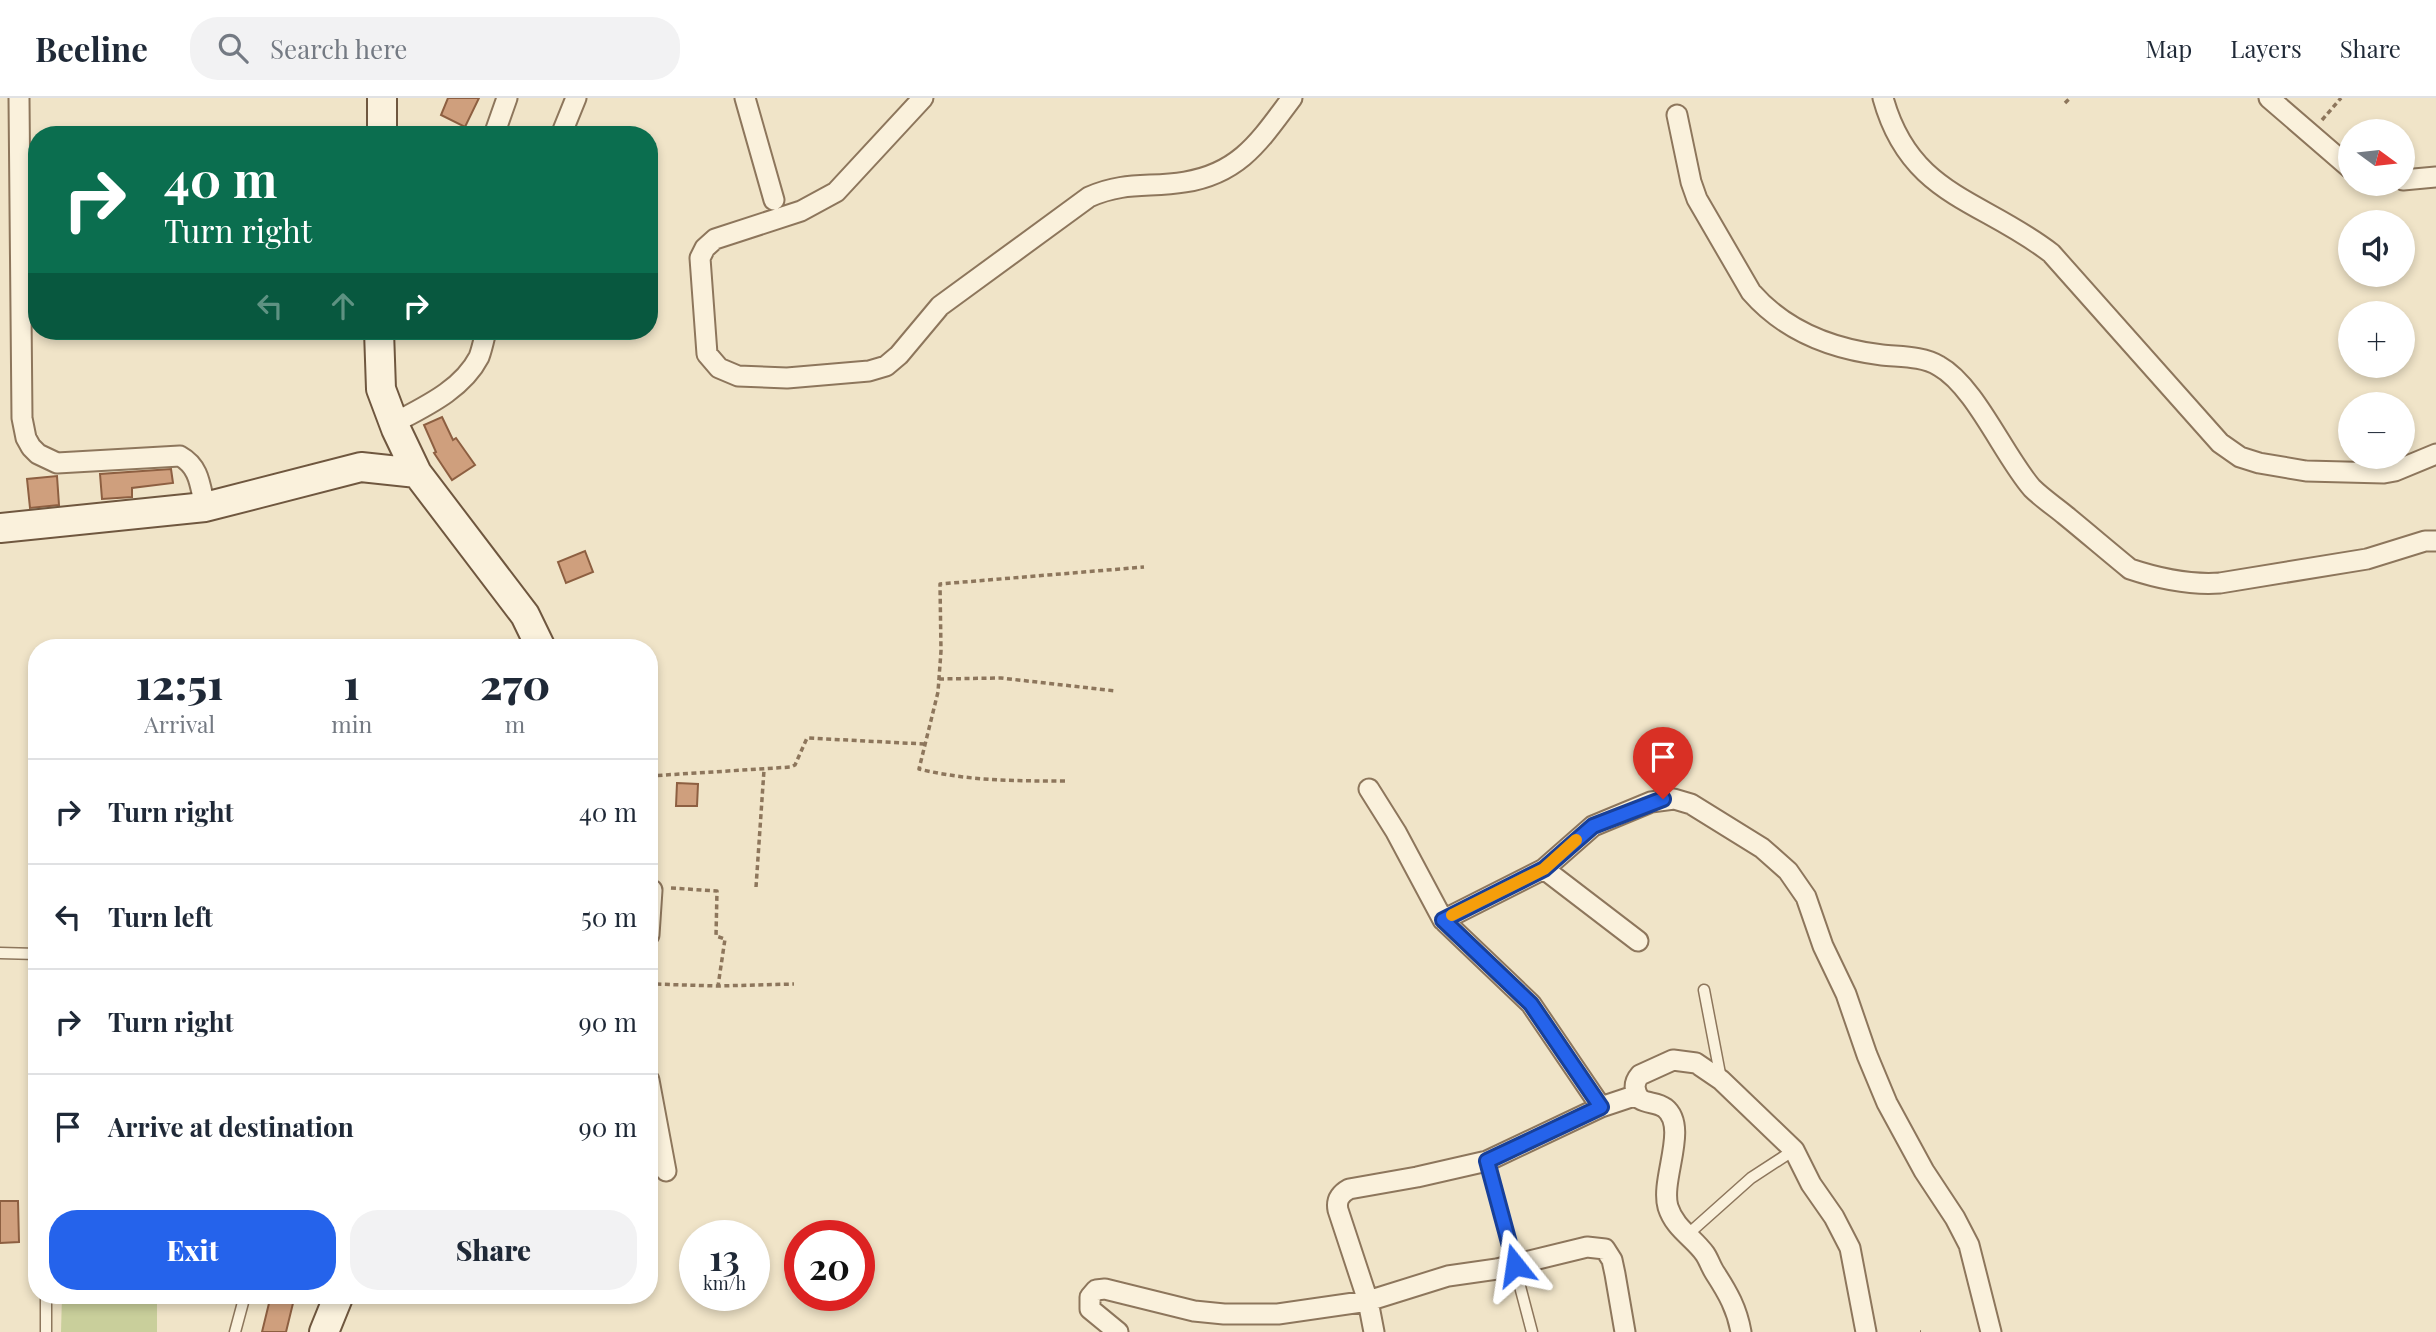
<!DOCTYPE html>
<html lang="en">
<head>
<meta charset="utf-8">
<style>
  :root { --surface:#fff; --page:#f2f2f3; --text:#1f2937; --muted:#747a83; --line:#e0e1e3; --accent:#2563eb }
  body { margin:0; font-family:"Playfair Display",serif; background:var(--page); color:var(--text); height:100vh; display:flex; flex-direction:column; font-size:26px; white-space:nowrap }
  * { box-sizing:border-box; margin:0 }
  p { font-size:23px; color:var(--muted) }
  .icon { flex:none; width:38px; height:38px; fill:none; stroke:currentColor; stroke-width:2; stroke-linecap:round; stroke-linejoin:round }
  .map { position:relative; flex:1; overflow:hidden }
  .sheet { position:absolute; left:28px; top:541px; width:630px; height:665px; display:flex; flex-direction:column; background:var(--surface); border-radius:28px; box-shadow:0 4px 10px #0003 }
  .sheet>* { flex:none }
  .top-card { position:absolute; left:28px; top:28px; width:630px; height:214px; border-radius:28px; box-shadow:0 4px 10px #0003; background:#0b6e4f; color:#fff; overflow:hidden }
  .needle { width:46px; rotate:105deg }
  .controls { position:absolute; left:2338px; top:21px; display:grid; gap:14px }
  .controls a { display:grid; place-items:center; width:77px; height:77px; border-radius:50%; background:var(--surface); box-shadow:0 4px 10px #0003; font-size:35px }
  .speed { position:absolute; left:679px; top:1122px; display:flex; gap:14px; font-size:35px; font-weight:700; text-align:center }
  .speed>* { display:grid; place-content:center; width:91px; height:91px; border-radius:50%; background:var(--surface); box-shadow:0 4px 10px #0003; line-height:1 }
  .speed small { font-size:18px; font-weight:400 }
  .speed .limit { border:10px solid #d22; background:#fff; color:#111 }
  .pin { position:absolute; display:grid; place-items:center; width:60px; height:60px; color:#fff; margin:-72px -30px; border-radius:50% 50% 50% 0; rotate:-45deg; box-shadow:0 0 7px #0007 }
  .pin .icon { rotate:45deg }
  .me { position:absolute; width:77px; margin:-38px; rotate:345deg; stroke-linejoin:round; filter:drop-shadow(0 0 5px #0008) }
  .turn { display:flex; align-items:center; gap:24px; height:147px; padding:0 21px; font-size:32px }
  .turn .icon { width:91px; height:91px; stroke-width:2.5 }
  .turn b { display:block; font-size:49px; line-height:60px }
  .lanes { display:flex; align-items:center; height:66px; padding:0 21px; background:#0003; justify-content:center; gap:35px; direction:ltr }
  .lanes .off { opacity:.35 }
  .eta { display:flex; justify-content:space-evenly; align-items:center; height:119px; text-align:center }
  .eta b { font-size:42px; font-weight:800; line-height:49px }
  .action { display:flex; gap:14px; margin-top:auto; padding:14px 21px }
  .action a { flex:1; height:80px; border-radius:28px; background:var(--accent); color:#fff; font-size:28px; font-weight:800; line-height:80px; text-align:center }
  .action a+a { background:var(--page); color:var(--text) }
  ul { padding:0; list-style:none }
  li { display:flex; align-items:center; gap:21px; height:105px; padding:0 21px; border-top:2px solid var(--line) }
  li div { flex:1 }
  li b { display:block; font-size:26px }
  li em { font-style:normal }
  header { display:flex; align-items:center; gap:42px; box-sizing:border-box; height:98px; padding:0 35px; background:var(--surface); border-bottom:2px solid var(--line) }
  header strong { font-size:33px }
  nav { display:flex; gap:38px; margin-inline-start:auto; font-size:24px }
  .search { width:490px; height:63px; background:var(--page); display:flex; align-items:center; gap:18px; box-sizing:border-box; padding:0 24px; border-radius:28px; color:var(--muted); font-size:26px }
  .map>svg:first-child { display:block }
</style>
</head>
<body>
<header>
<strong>Beeline</strong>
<div class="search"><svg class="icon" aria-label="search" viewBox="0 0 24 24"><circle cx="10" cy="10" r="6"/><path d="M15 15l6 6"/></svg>Search here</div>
<nav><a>Map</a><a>Layers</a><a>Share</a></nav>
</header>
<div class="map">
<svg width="2436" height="1234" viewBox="0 0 2436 1234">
  <rect width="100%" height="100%" fill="#f0e4c8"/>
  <!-- green -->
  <path fill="#c9cf9b" d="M62,1197H157V1234H61Z"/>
  <!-- building -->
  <path fill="#cf9f7d" stroke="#8d5f41" stroke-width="2" d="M448,0H479L465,29L441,17Z
    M442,319L453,342L456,340L475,367L452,382L434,355L436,354L424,327Z
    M171,371L173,385L132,390V399L102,401L100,376Z
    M57,378L59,407L30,410L27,381Z
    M585,453L593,474L566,485L558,464Z
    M677,685L698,686L697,708H676Z
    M0,1103H18L19,1144L0,1145Z
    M271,1197H295L286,1234H262Z"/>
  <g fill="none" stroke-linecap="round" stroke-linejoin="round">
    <!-- lane casing -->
    <g stroke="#8d765c" stroke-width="13">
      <path id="lane" d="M0,855L37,856
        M1704,892L1721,981
        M1487,1063L1532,1234
        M1686,1138L1751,1080L1794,1052
        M46,1234V1197
        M235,1234L245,1197"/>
    </g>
    <!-- street casing -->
    <g stroke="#8d765c" stroke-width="23">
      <path id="street" d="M19,0L22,320L26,340L31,349L38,356L57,365L180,358C200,369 200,388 205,409
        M745,0L774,102
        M923,0L836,94L801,113L715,141L705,150L700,160L707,256L719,270L738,278L787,280L869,273L886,268L899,257L940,208L1089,99C1125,83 1149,90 1185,84C1241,75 1261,41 1292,0
        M1883,0C1910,98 1981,101 2051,155L2220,345L2240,359L2259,365L2306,373L2384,375L2395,373L2436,356
        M2269,0L2350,70
        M1677,17L1691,84L1697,101L1751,194C1785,233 1832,251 1882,257C1900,259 1923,258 1939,268C1975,288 2004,358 2032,390C2042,400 2054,408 2065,417C2087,435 2108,453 2130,471C2157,480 2191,487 2220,485L2367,461L2425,443H2436
        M494,37L507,0
        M561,37L576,0
        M2403,82L2436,79
        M394,325C424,309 462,292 479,259C482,251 484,241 486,233
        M1369,691L1396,734L1443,822L1531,906L1601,1009
        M1544,771L1638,843
        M649,792H652L649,837
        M1443,822L1544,771L1593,728L1651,704L1674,701L1691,706L1762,750L1788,773L1806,799L1823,848L1846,896L1867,957L1887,1005L1924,1073L1955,1120L1969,1147L1991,1234
        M649,982L666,1073
        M1118,1234L1090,1211V1199L1096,1192L1105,1191L1194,1213L1224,1216H1278L1368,1203L1448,1178L1497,1171L1587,1149L1605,1151L1612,1162L1615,1176L1625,1234
        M1374,1234L1368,1203L1338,1112C1336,1102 1340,1096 1349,1091L1417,1079L1487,1063L1601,1009L1637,997
        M1741,1234C1737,1211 1728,1195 1715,1175C1711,1169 1709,1162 1705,1156C1693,1139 1675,1131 1668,1109C1660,1081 1689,1029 1665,1010C1657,1004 1648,1006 1640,1001C1634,993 1633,985 1640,977L1673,962L1696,965L1721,982L1794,1052L1811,1086L1834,1119L1850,1150L1866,1234"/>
    </g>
    <!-- secondary casing -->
    <g stroke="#6f573f" stroke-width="32">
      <path id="secondary" d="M382,0V37
        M379,233L381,291L396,331L417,375L525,517L541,550
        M0,430L205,409L361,369L417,375
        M324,1234L339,1197"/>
    </g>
    <!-- path -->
    <path stroke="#8d765c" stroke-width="3.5" stroke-dasharray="5 3.5" stroke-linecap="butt" d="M2065,5L2070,0
      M2322,22L2341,0
      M939,581L1001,580L1116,593
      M649,678L791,669L795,667L807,640L924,646
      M1065,683C1015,683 968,683 919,671L938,594L941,553L940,486L1144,469
      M756,789L764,672
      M671,790L717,793L716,838L725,841L718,888
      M649,867L653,868V886L718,888L794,886
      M1920,1234H1921"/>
    <!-- lane -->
    <use href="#lane" stroke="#faf1dc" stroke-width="10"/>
    <!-- street -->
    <use href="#street" stroke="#faf1dc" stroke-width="19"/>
    <!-- secondary -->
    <use href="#secondary" stroke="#faf1dc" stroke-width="28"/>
  </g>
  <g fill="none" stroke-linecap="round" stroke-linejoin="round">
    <!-- route casing -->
    <g stroke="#184099" stroke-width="18">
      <path id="route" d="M1515,1167L1487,1063L1601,1009L1531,906L1443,822L1544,771L1593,728L1663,701"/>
    </g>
    <!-- route -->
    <use href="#route" stroke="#2563eb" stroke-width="12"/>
    <!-- slow -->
    <path stroke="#f59e0b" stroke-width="12" d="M1452,817L1544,771L1576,742"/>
  </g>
</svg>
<div class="controls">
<a><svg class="needle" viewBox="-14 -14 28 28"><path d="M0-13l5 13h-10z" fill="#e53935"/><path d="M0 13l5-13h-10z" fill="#747a83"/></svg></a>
<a><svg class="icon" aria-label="sound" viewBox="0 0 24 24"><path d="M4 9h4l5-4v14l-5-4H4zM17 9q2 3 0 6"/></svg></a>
<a>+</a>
<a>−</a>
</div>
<div class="speed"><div>13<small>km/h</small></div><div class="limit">20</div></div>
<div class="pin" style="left:1663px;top:701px;background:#d93025"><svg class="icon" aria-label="arrive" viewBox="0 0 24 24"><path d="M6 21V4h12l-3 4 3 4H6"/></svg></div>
<svg class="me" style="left:1515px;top:1167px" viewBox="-20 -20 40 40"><path d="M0-17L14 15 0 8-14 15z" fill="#2563eb" stroke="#fff" stroke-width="4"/></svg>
<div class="top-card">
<div class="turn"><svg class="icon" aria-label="right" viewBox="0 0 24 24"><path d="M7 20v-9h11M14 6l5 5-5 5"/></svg><div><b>40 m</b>Turn right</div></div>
<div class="lanes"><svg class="icon off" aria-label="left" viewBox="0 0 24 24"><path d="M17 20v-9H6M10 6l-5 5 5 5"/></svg><svg class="icon off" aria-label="ahead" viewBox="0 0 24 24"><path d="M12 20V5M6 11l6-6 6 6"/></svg><svg class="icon" aria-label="right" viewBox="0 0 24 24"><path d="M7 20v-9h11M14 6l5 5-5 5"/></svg></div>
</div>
<section class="sheet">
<div class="eta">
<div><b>12:51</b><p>Arrival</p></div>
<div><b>1</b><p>min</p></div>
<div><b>270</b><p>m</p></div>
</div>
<ul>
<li><svg class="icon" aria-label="right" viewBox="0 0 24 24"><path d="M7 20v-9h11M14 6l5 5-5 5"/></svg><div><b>Turn right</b></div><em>40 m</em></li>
<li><svg class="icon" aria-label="left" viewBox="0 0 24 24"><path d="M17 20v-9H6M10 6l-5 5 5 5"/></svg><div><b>Turn left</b></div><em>50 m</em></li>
<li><svg class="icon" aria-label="right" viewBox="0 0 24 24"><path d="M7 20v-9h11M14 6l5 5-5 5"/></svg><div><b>Turn right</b></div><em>90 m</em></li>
<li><svg class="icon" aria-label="arrive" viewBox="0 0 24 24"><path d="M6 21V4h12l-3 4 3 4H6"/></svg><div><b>Arrive at destination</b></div><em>90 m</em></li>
</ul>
<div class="action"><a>Exit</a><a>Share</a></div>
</section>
</div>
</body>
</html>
